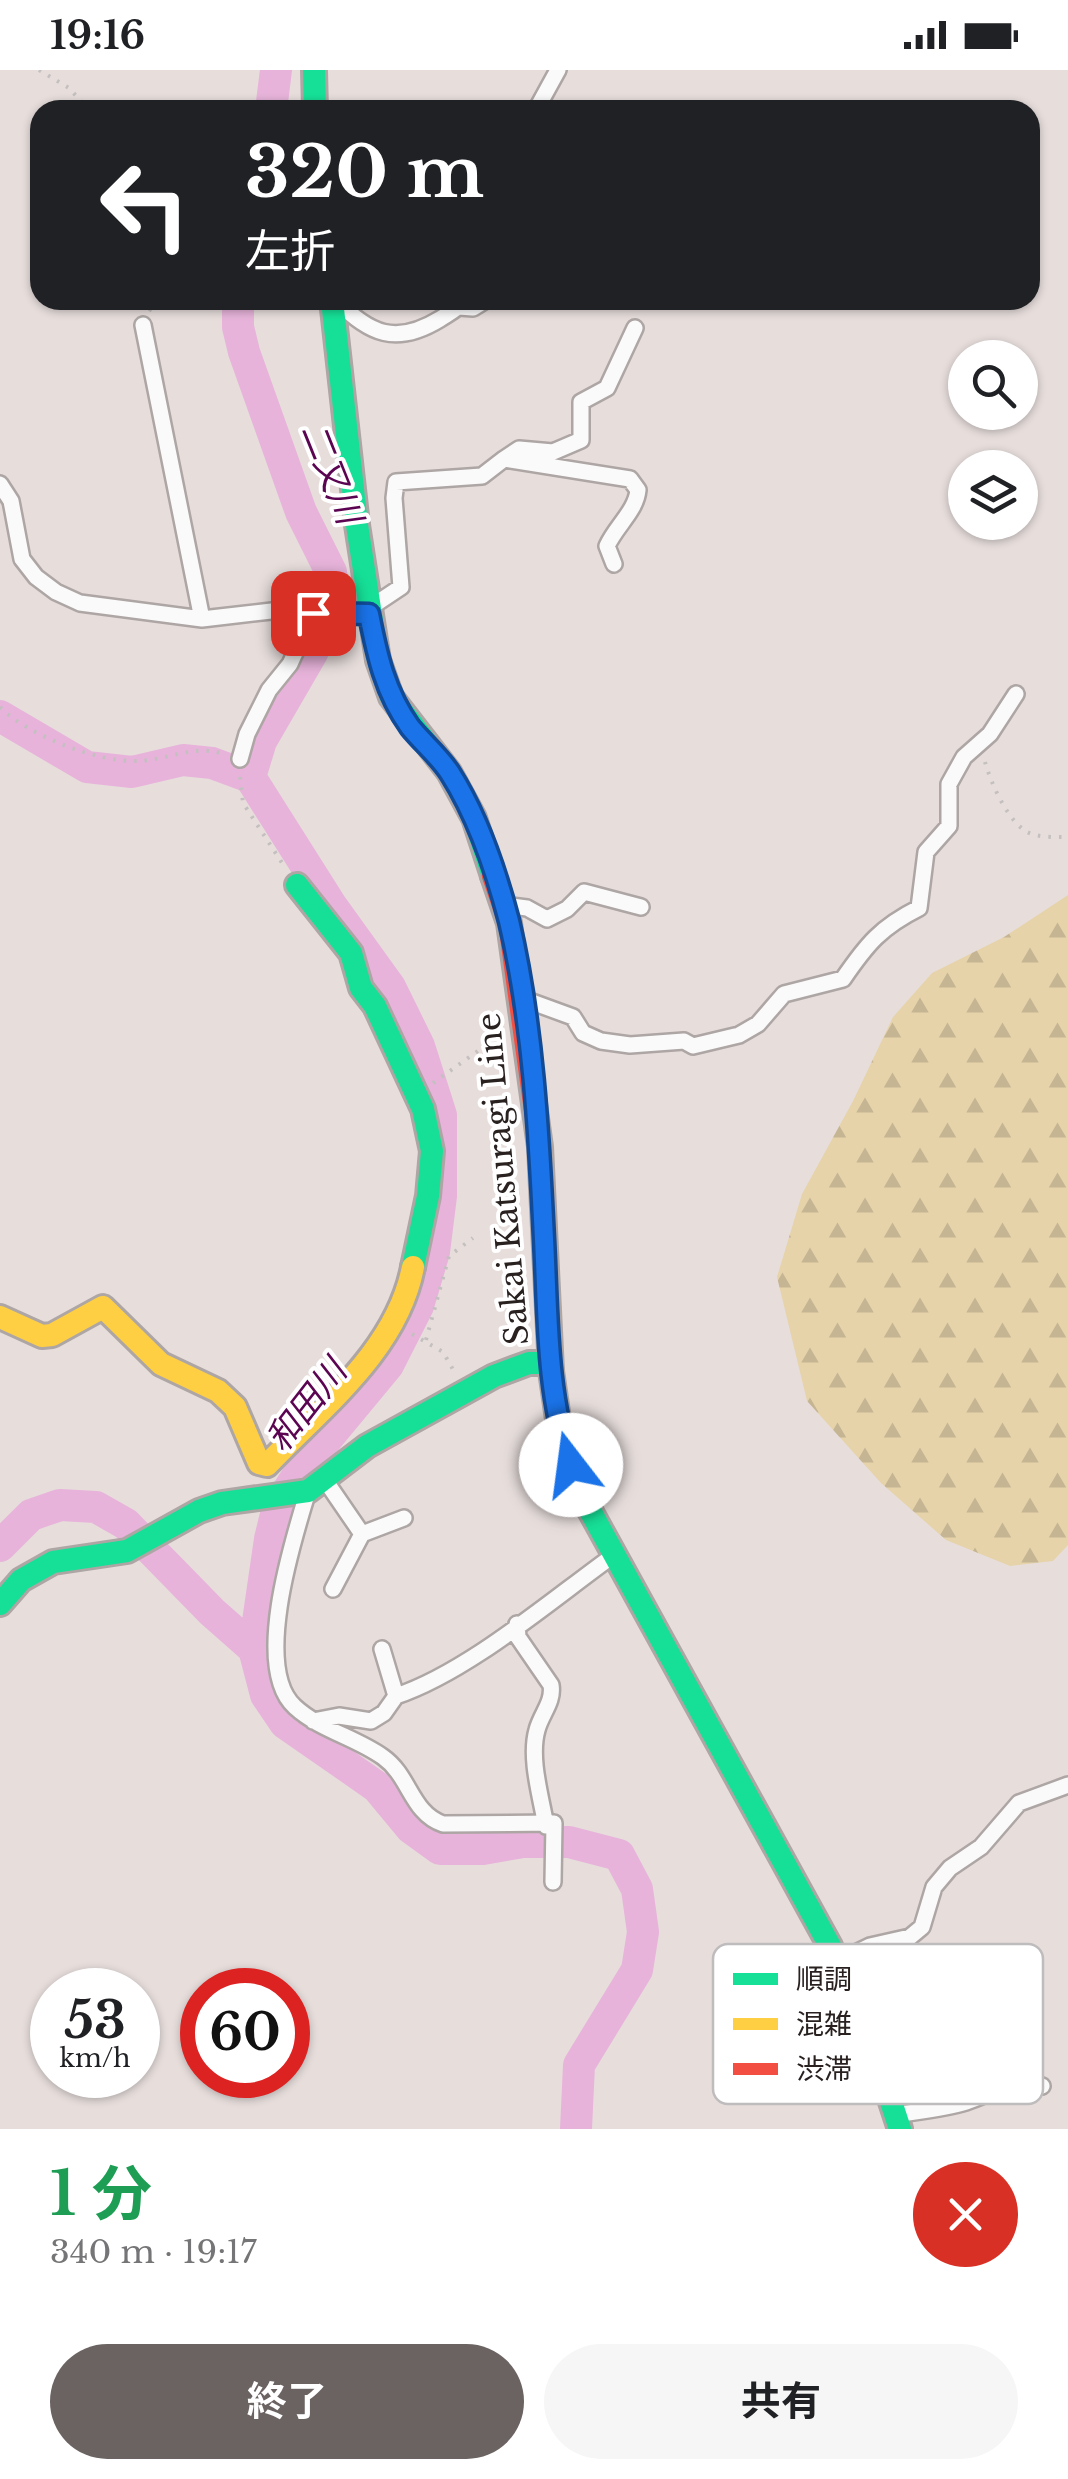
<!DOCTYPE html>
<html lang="ja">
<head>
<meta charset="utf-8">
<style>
  :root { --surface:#fff; --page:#f6f6f6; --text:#202124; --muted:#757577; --accent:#6b6362 }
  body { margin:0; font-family:"Libre Baskerville","Noto Sans JP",serif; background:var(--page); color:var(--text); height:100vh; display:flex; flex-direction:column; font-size:38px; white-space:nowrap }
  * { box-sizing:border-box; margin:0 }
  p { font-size:32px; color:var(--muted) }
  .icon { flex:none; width:55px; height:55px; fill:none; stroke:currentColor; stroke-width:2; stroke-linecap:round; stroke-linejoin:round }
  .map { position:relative; height:2059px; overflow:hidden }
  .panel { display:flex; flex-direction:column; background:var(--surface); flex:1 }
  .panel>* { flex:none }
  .hud { position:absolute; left:30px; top:30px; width:1010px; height:210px; border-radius:30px; box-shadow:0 2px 8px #0004; background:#202124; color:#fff; overflow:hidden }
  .buttons { position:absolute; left:948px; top:270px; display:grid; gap:20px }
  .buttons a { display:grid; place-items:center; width:90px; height:90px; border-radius:50%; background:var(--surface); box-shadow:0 2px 8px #0004; font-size:50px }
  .speed { position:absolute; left:30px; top:1898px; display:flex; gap:20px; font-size:50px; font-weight:700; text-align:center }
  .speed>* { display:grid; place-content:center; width:130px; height:130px; border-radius:50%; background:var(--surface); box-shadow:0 2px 8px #0004; line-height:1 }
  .speed small { font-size:25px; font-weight:400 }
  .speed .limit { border:15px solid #d22; background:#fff; color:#111 }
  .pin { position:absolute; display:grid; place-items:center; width:85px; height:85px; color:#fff; margin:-42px; border-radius:20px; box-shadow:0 5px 15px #0006 }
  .me { position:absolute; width:110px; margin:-55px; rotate:345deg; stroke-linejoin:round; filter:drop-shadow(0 0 8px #0008) }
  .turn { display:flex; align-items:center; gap:35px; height:210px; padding:0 50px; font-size:45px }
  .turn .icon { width:130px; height:130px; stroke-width:2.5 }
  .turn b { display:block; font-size:70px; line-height:85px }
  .round { display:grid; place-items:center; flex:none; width:105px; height:105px; border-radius:52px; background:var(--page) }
  .summary { display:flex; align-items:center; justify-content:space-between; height:170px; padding:0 50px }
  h1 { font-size:60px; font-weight:700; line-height:75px; color:#1e9e55 }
  .primary-button { display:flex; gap:20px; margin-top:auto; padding:20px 50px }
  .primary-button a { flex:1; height:115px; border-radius:60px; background:var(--accent); color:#fff; font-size:40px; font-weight:700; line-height:115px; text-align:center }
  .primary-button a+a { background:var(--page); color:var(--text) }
  .status { display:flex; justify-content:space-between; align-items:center; height:70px; padding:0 50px; background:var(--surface); direction:ltr }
  .status svg { height:28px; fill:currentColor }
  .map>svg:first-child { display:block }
</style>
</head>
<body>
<div class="status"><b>19:16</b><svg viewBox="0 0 49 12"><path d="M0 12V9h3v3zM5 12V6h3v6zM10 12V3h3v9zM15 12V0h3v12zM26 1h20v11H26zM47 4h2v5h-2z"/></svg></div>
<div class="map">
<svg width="1068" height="2059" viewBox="0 0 1068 2059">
  <defs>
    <pattern id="forest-firs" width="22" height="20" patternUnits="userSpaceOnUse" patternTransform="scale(2.5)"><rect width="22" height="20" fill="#e6d3aa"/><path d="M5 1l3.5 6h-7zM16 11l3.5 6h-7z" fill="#c5b592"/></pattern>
  </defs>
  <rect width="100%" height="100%" fill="#e7dedc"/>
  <!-- forest -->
  <path fill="url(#forest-firs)" d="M1068,825V1475L1053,1491L1010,1496L946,1470L881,1413L807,1331L777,1207L802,1124L853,1031L893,947L932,903L1004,867Z"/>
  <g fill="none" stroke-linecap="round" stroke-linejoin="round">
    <!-- river -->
    <path stroke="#e7b3da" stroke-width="32" d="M271,40L276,0
      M238,230V257L244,282L301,442L331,502L335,533L312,583L261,671L250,707
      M0,646L87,697L132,702L183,690L212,693L250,707L331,835L390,917L419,976L441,1045V1126L434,1182L418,1236L388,1295L301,1400L278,1436L270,1469L254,1579L266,1625L285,1653L377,1717L411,1758L440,1779H483L523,1772H569L619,1785L637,1819L643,1862L637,1900L579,1995L576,2059
      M0,1476L31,1445L60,1435L96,1437L126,1454L212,1542L254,1579"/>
    <!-- street casing -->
    <g stroke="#ada6a5" stroke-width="20">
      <path id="street" d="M536,40L558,0
        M336,230C369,264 396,276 440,249C449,243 458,239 465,230
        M459,237L473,238L486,230
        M143,255L202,549
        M504,389L519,379L553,382L581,370V332L607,318L635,258
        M0,414L11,431L22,489L36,507L56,522L80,533L202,549L280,540L369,544
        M368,539L401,517L394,428L396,412L482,406L504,389L630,409L638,420C636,441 616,456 607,476L614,494
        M240,689L247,664L269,620L290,594L313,543
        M504,835L527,838L547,849L567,839L584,822L641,837
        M521,928L573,947L583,963L601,971L630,975L684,971L693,976L739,965L758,954L784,924L843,909C867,874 881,857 919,838L926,782L949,756V714L964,687L990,664L1016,624
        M325,1410L362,1464
        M308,1421C293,1470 252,1598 295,1637C320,1660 355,1667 383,1687C410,1706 411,1743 443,1754L554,1753L553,1812
        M333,1519L362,1464L404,1448
        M517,1554L518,1567L551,1615C554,1632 541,1644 537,1660C529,1688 541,1727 546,1756
        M382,1579L396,1626C468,1602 550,1531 614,1485
        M313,1651L339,1646L371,1651L384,1643L396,1626
        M837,1892L870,1876L910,1867L922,1857L934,1817L950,1798L981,1777L1019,1733L1068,1715
        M895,2045C918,2041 944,2039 966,2032C993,2023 1013,2008 1042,2016"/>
    </g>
    <!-- fast casing -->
    <g stroke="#ada6a5" stroke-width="28">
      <path id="fast" d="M314,0L315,40
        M332,230L357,455L378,590L391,627L449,702L474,748L493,806
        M297,815L351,883L361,918L375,936L423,1039L432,1081L428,1126L413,1197
        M551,1301L560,1363L582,1426L830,1876L870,1968L900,2059
        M0,1534L21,1510L53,1492L127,1481L199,1441L222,1433L308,1421L367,1376L494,1306L529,1293H550"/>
    </g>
    <!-- slow casing -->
    <g stroke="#ada6a5" stroke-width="28">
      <path id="slow" d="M0,1247L42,1266L52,1265L103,1237L161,1294L218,1321L235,1337L259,1393L267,1395C323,1336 397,1280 413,1197"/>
    </g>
    <!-- jam casing -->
    <g stroke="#ada6a5" stroke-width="28">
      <path id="jam" d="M493,806L509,853L540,1077L551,1301"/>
    </g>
    <!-- path -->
    <path stroke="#c4c0c0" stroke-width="4" stroke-dasharray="2.5 8" stroke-linecap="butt" d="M39,0L69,18L89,40
      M149,241L157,230
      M0,637C27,665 99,693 138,691C169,690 193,674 224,684
      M985,692C991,713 1007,750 1027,762C1039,768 1055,767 1068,767
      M240,707L243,733L286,799
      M433,1013L492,971L490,963L503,955
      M412,1264L443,1282L455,1303
      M426,1270L449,1186L473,1168"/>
    <!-- street -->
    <use href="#street" stroke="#fbfafa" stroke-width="15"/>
    <!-- fast -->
    <use href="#fast" stroke="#16e098" stroke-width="22"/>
    <!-- slow -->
    <use href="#slow" stroke="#ffcf43" stroke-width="22"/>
    <!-- jam -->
    <use href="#jam" stroke="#f24e42" stroke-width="22"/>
  </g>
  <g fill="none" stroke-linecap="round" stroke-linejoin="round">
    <!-- route casing -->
    <g stroke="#114b97" stroke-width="25">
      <path id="route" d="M313,543L369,544C377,585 385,622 410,657C423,673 439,686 450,703C478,747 496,801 509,851C533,952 539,1065 544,1169C548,1244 546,1323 571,1395"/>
    </g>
    <!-- route -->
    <use href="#route" stroke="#1a73e8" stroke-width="18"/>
  </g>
  <g text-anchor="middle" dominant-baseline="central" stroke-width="8" stroke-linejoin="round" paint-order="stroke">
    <!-- street labels -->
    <g font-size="32" fill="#282120" stroke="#fff">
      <text transform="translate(503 1109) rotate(-95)">Sakai Katsuragi Line</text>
    </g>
    <!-- water labels -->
    <g font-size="35" font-style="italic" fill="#5b0451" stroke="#fff">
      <text transform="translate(332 403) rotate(68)">二又川</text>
      <text transform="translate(306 1335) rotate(-52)">和田川</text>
    </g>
  </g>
  <!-- legend -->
  <rect x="713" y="1874" width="330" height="160" rx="15" fill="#fff" stroke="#bebcbc" stroke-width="2.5"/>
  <rect x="733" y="1903" width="45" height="12" fill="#16e098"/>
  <rect x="733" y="1948" width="45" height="12" fill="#ffcf43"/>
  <rect x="733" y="1993" width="45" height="12" fill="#f24e42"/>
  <g font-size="28" fill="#282120">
    <text x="796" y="1919">順調</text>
    <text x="796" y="1964">混雑</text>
    <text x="796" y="2009">渋滞</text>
  </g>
</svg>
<div class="buttons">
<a><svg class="icon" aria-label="search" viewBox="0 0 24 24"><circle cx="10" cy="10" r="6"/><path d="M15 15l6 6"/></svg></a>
<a><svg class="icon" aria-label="layers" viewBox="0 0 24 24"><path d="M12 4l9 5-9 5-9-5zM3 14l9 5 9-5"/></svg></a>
</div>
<div class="speed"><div>53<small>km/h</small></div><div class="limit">60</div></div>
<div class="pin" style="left:313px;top:543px;background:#d93025"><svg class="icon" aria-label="arrive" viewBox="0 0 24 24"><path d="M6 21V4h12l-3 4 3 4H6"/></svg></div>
<svg class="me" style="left:571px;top:1395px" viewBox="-20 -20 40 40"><circle r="19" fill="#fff"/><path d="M0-13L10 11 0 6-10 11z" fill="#1a73e8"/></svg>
<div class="hud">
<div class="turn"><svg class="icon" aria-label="left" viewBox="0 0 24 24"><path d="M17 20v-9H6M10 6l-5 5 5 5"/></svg><div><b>320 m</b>左折</div></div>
</div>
</div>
<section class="panel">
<div class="summary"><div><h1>1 分</h1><p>340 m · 19:17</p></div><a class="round" style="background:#d93025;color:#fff"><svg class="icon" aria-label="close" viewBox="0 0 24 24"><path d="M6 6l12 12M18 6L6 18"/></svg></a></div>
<div class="primary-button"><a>終了</a><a>共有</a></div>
</section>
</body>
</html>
